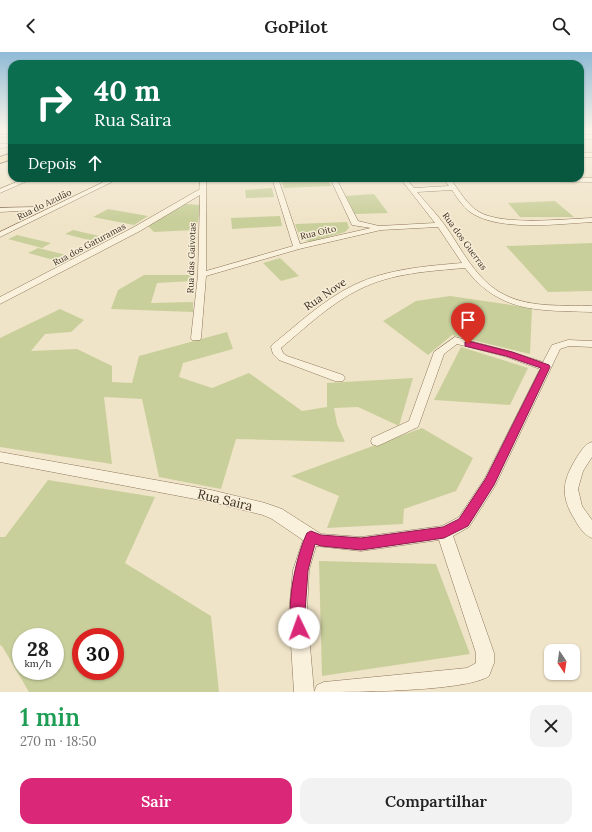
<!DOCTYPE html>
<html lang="pt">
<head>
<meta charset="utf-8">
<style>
  :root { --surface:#fff; --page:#f2f2f2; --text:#222; --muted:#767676; --accent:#db2777 }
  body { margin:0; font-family:Lora,serif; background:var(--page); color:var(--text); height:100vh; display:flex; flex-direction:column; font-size:15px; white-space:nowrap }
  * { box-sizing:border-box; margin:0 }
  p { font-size:13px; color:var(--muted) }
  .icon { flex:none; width:22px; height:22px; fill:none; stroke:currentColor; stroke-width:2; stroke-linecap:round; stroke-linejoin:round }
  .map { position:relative; height:640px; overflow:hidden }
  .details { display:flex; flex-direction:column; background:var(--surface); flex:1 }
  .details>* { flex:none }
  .top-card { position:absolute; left:8px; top:8px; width:576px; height:122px; border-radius:12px; box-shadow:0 1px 3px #0004; background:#0b6e4f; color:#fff; overflow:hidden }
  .needle { width:26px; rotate:167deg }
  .controls { position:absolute; left:544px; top:592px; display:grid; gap:8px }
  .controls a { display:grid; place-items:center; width:36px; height:36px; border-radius:8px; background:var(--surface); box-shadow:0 1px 3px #0004; font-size:20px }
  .speed { position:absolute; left:12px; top:576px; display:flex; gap:8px; font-size:20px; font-weight:700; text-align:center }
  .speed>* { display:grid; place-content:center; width:52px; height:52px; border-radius:50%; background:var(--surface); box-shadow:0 1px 3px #0004; line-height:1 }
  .speed small { font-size:10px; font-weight:400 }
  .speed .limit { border:6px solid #d22; background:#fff; color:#111 }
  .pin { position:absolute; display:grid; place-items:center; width:34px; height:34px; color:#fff; margin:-41px -17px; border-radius:50% 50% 50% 0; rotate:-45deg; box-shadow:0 0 4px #0007 }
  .pin .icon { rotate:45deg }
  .me { position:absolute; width:44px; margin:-22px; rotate:357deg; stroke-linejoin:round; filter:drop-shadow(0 0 3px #0008) }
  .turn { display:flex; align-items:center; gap:14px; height:84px; padding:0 20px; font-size:18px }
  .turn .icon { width:52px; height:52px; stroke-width:2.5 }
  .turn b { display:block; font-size:28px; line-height:34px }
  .then { display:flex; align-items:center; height:38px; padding:0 20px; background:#0003; gap:8px; font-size:15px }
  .round { display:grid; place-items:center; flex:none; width:42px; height:42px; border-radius:12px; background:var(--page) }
  .head { display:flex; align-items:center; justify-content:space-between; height:68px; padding:0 20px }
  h1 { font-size:24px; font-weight:600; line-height:30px; color:#1e9e55 }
  .action { display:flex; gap:8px; margin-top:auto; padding:8px 20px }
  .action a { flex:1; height:46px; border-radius:12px; background:var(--accent); color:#fff; font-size:16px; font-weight:600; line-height:46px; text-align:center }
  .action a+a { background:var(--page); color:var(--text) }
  header { display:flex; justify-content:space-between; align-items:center; height:52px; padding:0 20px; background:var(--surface); font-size:18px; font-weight:600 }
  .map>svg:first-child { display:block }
</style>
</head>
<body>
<header><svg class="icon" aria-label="back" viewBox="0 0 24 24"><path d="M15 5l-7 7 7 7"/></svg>GoPilot<svg class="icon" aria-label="search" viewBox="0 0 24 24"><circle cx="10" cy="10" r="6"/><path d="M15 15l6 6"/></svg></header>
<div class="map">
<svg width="592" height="640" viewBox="0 0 592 640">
  <rect width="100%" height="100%" fill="#f0e4c8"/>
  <!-- green -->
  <path fill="#c9cf9b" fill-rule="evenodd" d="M280,126H327L331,134L284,136Z
    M272,136L274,145L246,146L245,138Z
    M374,142L388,161L355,162L346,144Z
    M555,149L574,165H520L508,151Z
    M186,152L201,153L196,178L154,180L148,174Z
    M108,157L148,164L134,173L93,165Z
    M280,164L282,174L232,177L231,166Z
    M347,170L349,176L345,180L310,190L300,186L295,172Z
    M73,178L108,186L101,191L65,182Z
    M17,183L51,191L42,196L8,187Z
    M592,191V239L548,240L506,194Z
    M38,196L74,205L65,211L28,201Z
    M280,206L299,224L281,229L263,211Z
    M144,223H192V229L157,231L151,251L193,250V260L111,257L118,238Z
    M450,244L532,256L530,302L452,283L428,303L383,269L416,249Z
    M60,257L84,268L71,280L45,282L31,299L77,297L112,314V330L132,331L139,304L227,280L233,297L183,311L179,325L212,336L249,321L302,359L327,355V331L413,326L399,374L358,355L334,356L337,372L345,390L236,387L221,437L159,425L142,347L104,345L112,412L0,395V286Z
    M461,295L528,316L510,353L434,348Z
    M422,376L473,406L456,439L404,457L403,472L327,476L339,444L291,424Z
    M48,428L155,445L125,511L211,564L219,640H29L2,594L0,593V485H5ZM21,585H55V619H21ZM81,585H115V619H81Z
    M319,509L436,512L470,602L322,624Z"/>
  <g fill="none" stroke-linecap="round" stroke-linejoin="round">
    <!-- minor casing -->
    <g stroke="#8d765c" stroke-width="1">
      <path id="minor" d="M12,82V84L0,85V83Z
        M580,83H592V87H580Z
        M0,92H11L12,95L0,96Z
        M580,101H592V105H580Z
        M26,126H34L0,141V137Z
        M112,126H120L0,185V180Z
        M200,126H206V219L293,194L272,126H278L300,192L371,176L352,173L330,126H336L358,169L379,174L435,171L400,126H406L414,136L449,134L443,126H592V130L451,128C459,138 467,153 479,160C504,174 563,167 592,166V170C558,172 505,179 475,163C465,158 458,147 452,138L417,140C426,151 436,161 444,172C462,197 476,229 505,243C531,256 564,253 592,254V260C539,258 500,262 465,216C430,219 392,221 360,237C331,251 306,275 281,296L283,301L287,304L343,323L345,326L343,329H335L279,308L273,302L271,295L272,293C298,272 323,248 354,233C387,217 426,214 462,211L438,175L381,178L299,197L206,224L201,286L200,288H192L191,286L198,223L200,143L140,179L0,252V245L134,175L200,137Z
        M39,155L40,156L37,158L0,160V156Z
        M455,285L512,300L543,310L552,293L568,288L592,289V295L569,294L560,297L495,434L469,475L453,484L494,601V611L489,624C466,640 349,640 314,640L317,633L324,630L467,616L476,611V601L439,488L361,499L316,494L309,518L307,560L314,640H294L289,560L293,518L303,488L272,467L263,463L211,450L0,410V400L211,438L265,451L282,457L321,482L361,485L442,474L459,465L485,426L540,317L504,304L457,292L444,302L418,375L382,392L377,394L372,392L371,389L372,386L409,369L434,300Z
        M592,390V405L583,419L578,437L582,454L592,468V486C584,483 579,475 575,468C560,444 562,429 577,405C581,399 585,392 592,390Z"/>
    </g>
    <!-- primary casing -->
    <g stroke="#5b4430" stroke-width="2">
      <path id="primary" d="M12,101V107L0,111V105Z"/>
    </g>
    <!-- minor -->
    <use href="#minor" fill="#faf1dc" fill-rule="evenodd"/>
    <!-- primary -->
    <use href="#primary" fill="#f3d9a0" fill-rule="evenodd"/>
  </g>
  <!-- sky -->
  <linearGradient id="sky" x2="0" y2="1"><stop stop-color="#8fbad6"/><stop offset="0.46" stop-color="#f8f3e6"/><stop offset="1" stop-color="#f8f3e6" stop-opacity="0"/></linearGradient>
  <rect width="592" height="167" fill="url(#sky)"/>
  <!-- route -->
  <path fill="#db2777" stroke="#8e194d" d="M468,289L512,300L549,313L550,315L494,433L468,474L444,486L361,498L321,494L315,492L308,518L305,560L306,576L304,581L299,584L294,581C284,558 296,504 307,481L311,479L321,483L361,486L443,475L459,467L486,426L541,316L506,304L465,294V290Z"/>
  <g text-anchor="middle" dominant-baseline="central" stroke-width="3" stroke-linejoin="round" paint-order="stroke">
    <!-- far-street labels -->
    <g font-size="9" fill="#3d2e20" stroke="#f7eed8">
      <text transform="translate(44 152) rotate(-26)">Rua do Azulão</text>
      <text transform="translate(318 180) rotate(-13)">Rua Oito</text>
      <text transform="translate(465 189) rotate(54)">Rua dos Guerras</text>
      <text transform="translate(89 192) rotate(-28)">Rua dos Gaturamas</text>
      <text transform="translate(191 206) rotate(-88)">Rua das Gaivotas</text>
    </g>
    <!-- street labels -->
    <g font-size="11" fill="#3d2e20" stroke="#f7eed8">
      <text transform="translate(325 242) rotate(-34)">Rua Nove</text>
    </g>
    <!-- near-street labels -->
    <g font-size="13" fill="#3d2e20" stroke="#f7eed8">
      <text transform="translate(225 448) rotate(13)">Rua Saira</text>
    </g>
  </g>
</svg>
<div class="controls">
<a><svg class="needle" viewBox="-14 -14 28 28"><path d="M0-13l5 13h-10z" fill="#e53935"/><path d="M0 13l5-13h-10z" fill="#767676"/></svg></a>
</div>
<div class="speed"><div>28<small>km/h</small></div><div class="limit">30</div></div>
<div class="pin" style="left:468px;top:292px;background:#d93025"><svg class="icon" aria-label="arrive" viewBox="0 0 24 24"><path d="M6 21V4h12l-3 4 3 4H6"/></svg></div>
<svg class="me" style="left:299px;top:576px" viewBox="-20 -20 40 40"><circle r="19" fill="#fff"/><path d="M0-13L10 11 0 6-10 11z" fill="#db2777"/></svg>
<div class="top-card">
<div class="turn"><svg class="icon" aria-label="right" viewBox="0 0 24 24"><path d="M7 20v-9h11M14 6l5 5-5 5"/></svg><div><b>40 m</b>Rua Saira</div></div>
<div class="then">Depois<svg class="icon" aria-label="ahead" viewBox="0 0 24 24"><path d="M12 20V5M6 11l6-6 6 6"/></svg></div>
</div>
</div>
<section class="details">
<div class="head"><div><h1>1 min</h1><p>270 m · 18:50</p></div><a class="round"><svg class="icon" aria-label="close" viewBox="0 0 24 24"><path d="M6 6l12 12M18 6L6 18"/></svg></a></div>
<div class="action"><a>Sair</a><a>Compartilhar</a></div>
</section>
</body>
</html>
